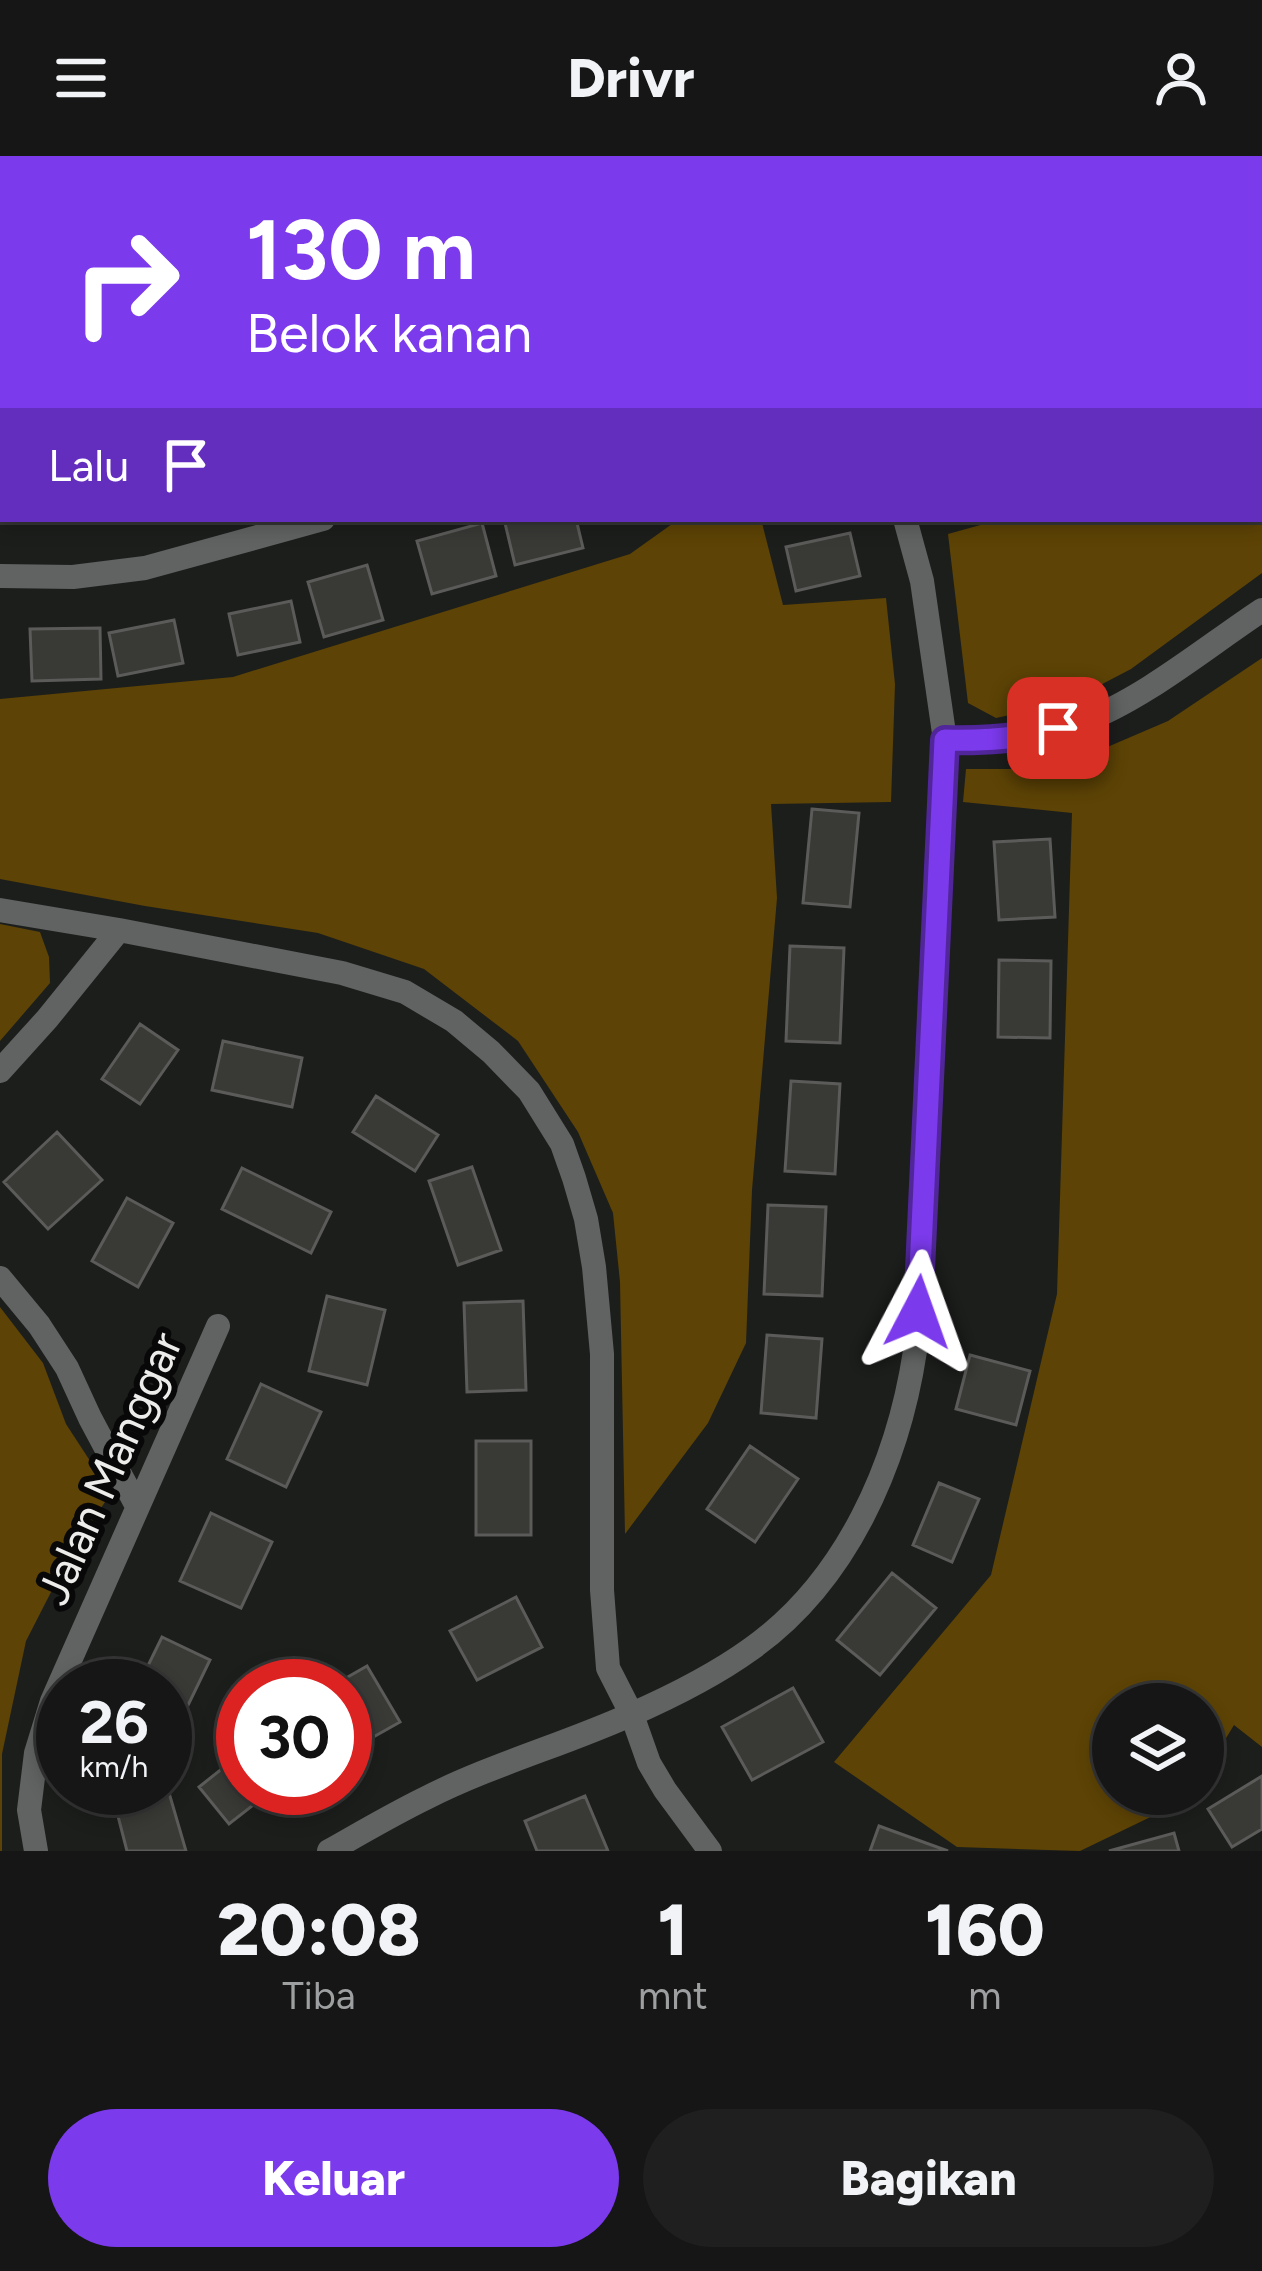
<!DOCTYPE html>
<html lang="id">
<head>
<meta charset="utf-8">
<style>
  :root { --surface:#151615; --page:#1e1f1e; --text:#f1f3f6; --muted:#9d9fa0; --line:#343534; --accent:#7c3aed }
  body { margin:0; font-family:Figtree,sans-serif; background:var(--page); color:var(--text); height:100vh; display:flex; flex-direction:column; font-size:45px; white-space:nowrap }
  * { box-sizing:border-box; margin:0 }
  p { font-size:39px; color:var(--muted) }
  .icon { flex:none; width:66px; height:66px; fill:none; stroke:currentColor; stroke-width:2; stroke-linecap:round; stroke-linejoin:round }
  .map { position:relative; height:1695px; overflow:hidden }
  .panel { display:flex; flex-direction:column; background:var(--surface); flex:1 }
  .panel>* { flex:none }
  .hud { position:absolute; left:0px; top:0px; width:1263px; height:366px; box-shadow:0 6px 18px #0003,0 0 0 3px var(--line); background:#7c3aed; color:#fff; overflow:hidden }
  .buttons { position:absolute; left:1092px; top:1527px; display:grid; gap:24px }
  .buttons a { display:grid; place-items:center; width:132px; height:132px; border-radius:50%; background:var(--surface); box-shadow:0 6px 18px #0003,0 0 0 3px var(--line); font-size:60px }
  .speed { position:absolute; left:36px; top:1503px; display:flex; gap:24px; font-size:60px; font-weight:700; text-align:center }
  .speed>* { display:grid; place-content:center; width:156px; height:156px; border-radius:50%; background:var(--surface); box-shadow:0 6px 18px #0003,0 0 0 3px var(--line); line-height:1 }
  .speed small { font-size:30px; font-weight:400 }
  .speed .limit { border:18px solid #d22; background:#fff; color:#111 }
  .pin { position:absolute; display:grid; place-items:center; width:102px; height:102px; color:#fff; margin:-51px; border-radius:24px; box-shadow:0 6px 18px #0006 }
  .me { position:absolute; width:132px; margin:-66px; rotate:4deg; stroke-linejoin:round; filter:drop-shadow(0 0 9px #0008) }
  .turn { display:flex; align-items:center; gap:42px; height:252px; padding:0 48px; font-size:54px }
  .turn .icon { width:156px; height:156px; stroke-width:2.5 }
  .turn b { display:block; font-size:84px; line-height:102px }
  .then { display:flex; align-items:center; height:114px; padding:0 48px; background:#0003; gap:24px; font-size:45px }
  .eta { display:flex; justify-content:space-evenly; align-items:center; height:204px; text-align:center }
  .eta b { font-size:72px; font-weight:800; line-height:84px }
  .button { display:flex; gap:24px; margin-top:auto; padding:24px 48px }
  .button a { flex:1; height:138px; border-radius:72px; background:var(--accent); color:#fff; font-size:48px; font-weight:800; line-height:138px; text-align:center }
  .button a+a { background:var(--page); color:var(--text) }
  header { display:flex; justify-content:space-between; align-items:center; height:156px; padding:0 48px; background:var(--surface); font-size:54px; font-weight:800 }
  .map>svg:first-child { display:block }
</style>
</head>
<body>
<header><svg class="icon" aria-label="menu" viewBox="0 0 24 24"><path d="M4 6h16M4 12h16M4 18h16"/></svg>Drivr<svg class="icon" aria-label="person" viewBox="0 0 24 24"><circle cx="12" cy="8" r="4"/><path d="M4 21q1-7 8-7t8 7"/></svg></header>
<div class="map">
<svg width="1262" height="1695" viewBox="0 0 1262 1695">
  <rect width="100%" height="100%" fill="#1c1e1c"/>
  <!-- forest -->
  <path fill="#5d4305" d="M906,0H1262V417L1131,513L1066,547L996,562L968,547L948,378L1002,363H1260V3H903Z
    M679,363H761L783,449L886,442L895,528L891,646L771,648L777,742L752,1034L746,1187L708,1267L625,1378L620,1126L613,1057L578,976L518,885L424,813L318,777L145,750L0,723V543L233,521L630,398Z
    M1262,502V1591L1234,1569L1203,1620V1548H1113V1638H1192L1190,1642L1080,1695L957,1691L834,1606L991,1419L1057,1138L1072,657L963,646L966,613H1056L1168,565Z
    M0,768L40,776L49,801L50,827L0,885Z
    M0,1151L43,1207L66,1268L111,1337L71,1397L26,1485L2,1598V1695H0Z"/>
  <!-- building -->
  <path fill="#393936" stroke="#5b5b59" stroke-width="3" d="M504,363H576L583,392L515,409Z
    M482,367L496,420L432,438L417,385Z
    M850,377L860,420L796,435L786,391Z
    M367,409L383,464L324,481L308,426Z
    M291,445L300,486L238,499L229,458Z
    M174,464L183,507L118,520L109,477Z
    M100,472L101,523L32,525L30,473Z
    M812,653L859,657L850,751L803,747Z
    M1050,683L1055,761L999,764L994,686Z
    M790,790L844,792L840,887L786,885Z
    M999,804L1051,805L1050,882L998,881Z
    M140,868L178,894L140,948L102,923Z
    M223,885L302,902L292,951L212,934Z
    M791,925L840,928L835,1018L785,1015Z
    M376,940L438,979L415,1015L353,976Z
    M57,976L102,1024L48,1073L4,1026Z
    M472,1011L501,1094L458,1109L429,1025Z
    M242,1012L331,1056L311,1097L222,1053Z
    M127,1042L173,1067L138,1131L92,1105Z
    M768,1049L826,1051L822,1140L764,1138Z
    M327,1140L385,1154L367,1229L309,1215Z
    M523,1145L526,1234L467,1236L464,1147Z
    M767,1179L822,1183L816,1262L761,1257Z
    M970,1199L1030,1215L1016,1269L956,1253Z
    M261,1228L321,1256L286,1331L227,1303Z
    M476,1285H531V1379H476Z
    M750,1290L798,1323L755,1386L707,1353Z
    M939,1327L979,1343L952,1406L913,1389Z
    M211,1357L272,1386L241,1452L180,1425Z
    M892,1417L936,1452L880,1519L837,1484Z
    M516,1441L542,1491L477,1524L450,1475Z
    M162,1481L210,1504L177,1572L165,1566V1530H138Z
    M367,1510L400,1566L345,1597V1530H332Z
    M793,1532L823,1586L752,1624L722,1571Z
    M243,1596V1632H275L229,1668L199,1631Z
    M1262,1620V1673L1232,1691L1208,1653Z
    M165,1623L186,1695H127L112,1637L132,1632H165Z
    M585,1640L608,1695H537L525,1665Z
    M879,1670L948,1695H870Z
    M1174,1677L1179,1695H1109Z"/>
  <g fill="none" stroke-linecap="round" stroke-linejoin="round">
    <!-- street -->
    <path stroke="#616262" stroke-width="24" d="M357,3L364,0
      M773,3L774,0
      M0,140L3,139
      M0,420L73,421L145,412L323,363
      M945,584C992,585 1037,582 1082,566C1144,543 1206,491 1262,454
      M0,754L119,774L342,817L405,836L454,865L491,896L529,935L562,988L574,1022L586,1063L594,1111L602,1198V1434L608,1512L632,1559L649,1607L665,1634L710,1695
      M0,915L47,863L119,774
      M0,1122L39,1169L67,1212L90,1262L137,1350
      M36,1695L29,1654L36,1597L52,1545L218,1170
      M329,1695C361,1677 393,1658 426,1642C491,1609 563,1589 630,1559C671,1541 715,1519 751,1493C847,1425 898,1307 915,1195L933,889L945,584L922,425L905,363"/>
  </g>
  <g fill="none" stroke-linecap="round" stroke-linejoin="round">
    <!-- route casing -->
    <g stroke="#51269a" stroke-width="30">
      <path id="route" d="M918,1156L945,584C984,585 1020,583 1058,572"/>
    </g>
    <!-- route -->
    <use href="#route" stroke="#7c3aed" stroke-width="21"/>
  </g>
  <g text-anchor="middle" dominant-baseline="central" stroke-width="12" stroke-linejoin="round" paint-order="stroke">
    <!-- street labels -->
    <g font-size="45" fill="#ecedeb" stroke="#070807">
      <text transform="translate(109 1312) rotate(-66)">Jalan Manggar</text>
    </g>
  </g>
</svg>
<div class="buttons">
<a><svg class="icon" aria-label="layers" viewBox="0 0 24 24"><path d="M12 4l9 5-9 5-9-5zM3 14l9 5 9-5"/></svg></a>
</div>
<div class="speed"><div>26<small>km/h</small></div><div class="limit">30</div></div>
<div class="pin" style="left:1058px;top:572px;background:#d93025"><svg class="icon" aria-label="arrive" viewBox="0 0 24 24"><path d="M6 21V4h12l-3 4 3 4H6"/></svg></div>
<svg class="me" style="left:918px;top:1156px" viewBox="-20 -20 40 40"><path d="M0-17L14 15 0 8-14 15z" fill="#7c3aed" stroke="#fff" stroke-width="4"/></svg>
<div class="hud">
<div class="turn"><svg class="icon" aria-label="right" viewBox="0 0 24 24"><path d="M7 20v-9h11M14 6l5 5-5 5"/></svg><div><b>130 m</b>Belok kanan</div></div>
<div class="then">Lalu<svg class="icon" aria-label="arrive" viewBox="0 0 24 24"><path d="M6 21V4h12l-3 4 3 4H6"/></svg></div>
</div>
</div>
<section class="panel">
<div class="eta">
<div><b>20:08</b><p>Tiba</p></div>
<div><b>1</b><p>mnt</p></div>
<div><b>160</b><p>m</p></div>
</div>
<div class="button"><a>Keluar</a><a>Bagikan</a></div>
</section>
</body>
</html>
